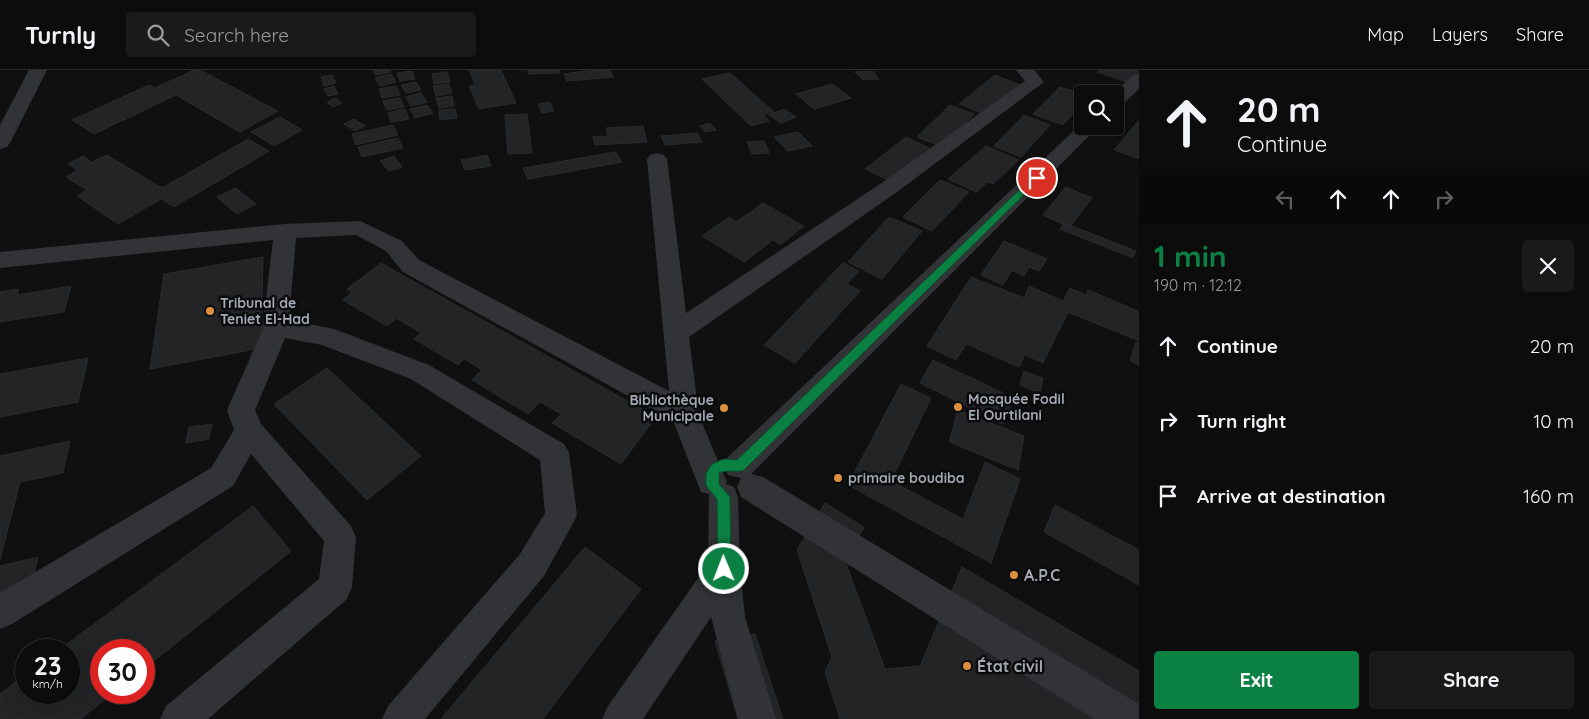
<!DOCTYPE html>
<html lang="en">
<head>
<meta charset="utf-8">
<style>
  :root { --surface:#0c0c0d; --page:#1a1a1b; --text:#f1f3f6; --muted:#9a9b9d; --line:#2c2c2e; --accent:#0b8043 }
  body { margin:0; font-family:Quicksand,sans-serif; background:var(--page); color:var(--text); height:100vh; display:flex; flex-direction:column; font-size:19px; white-space:nowrap }
  * { box-sizing:border-box; margin:0 }
  p { font-size:16px; color:var(--muted) }
  .icon { flex:none; width:28px; height:28px; fill:none; stroke:currentColor; stroke-width:2; stroke-linecap:round; stroke-linejoin:round }
  .map { position:relative; flex:1; overflow:hidden }
  .details { display:flex; flex-direction:column; background:var(--surface); width:450px }
  .details>* { flex:none }
  .guide { background:#0c0c0d; color:var(--text); overflow:hidden }
  .buttons { position:absolute; left:1074px; top:15px; display:grid; gap:10px }
  .buttons a { display:grid; place-items:center; width:50px; height:50px; border-radius:5px; background:var(--surface); box-shadow:0 5px 20px #0002,0 0 0 1px var(--line); font-size:25px }
  .speed { position:absolute; left:15px; top:569px; display:flex; gap:10px; font-size:25px; font-weight:700; text-align:center }
  .speed>* { display:grid; place-content:center; width:65px; height:65px; border-radius:50%; background:var(--surface); box-shadow:0 5px 20px #0002,0 0 0 1px var(--line); line-height:1 }
  .speed small { font-size:12px; font-weight:400 }
  .speed .limit { border:8px solid #d22; background:#fff; color:#111 }
  .pin { position:absolute; display:grid; place-items:center; width:42px; height:42px; color:#fff; margin:-21px; border:2px solid #fff; border-radius:50%; box-shadow:0 1px 5px #0007 }
  .me { position:absolute; width:55px; margin:-28px; rotate:359deg; stroke-linejoin:round; filter:drop-shadow(0 0 4px #0008) }
  .turn { display:flex; align-items:center; gap:18px; height:105px; padding:0 15px; font-size:22px }
  .turn .icon { width:65px; height:65px; stroke-width:2.5 }
  .turn b { display:block; font-size:35px; line-height:42px }
  .lanes { display:flex; align-items:center; height:48px; padding:0 15px; background:#0003; justify-content:center; gap:25px; direction:ltr }
  .lanes .off { opacity:.35 }
  .round { display:grid; place-items:center; flex:none; width:52px; height:52px; border-radius:5px; background:var(--page) }
  .overview { display:flex; align-items:center; justify-content:space-between; height:85px; padding:0 15px }
  h1 { font-size:30px; font-weight:700; line-height:38px; color:var(--accent) }
  .action { display:flex; gap:10px; margin-top:auto; padding:10px 15px }
  .action a { flex:1; height:58px; border-radius:5px; background:var(--accent); color:#fff; font-size:20px; font-weight:700; line-height:58px; text-align:center }
  .action a+a { background:var(--page); color:var(--text) }
  ul { padding:0; list-style:none }
  li { display:flex; align-items:center; gap:15px; height:75px; padding:0 15px }
  li div { flex:1 }
  li b { display:block; font-size:19px }
  li em { font-style:normal }
  header { display:flex; align-items:center; gap:30px; box-sizing:border-box; height:70px; padding:0 25px; background:var(--surface); border-bottom:1px solid var(--line) }
  header strong { font-size:24px }
  nav { display:flex; gap:28px; margin-inline-start:auto; font-size:18px }
  .search { width:350px; height:45px; background:var(--page); display:flex; align-items:center; gap:12px; box-sizing:border-box; padding:0 18px; border-radius:5px; color:var(--muted); font-size:19px }
  main { display:flex; flex:1; min-height:0 }
  .map>svg:first-child { display:block }
</style>
</head>
<body>
<header>
<strong>Turnly</strong>
<div class="search"><svg class="icon" aria-label="search" viewBox="0 0 24 24"><circle cx="10" cy="10" r="6"/><path d="M15 15l6 6"/></svg>Search here</div>
<nav><a>Map</a><a>Layers</a><a>Share</a></nav>
</header>
<main>
<div class="map">
<svg width="1139" height="649" viewBox="0 0 1139 649">
  <rect width="100%" height="100%" fill="#101011"/>
  <!-- building -->
  <path fill="#232425" stroke="#2a2b2d" d="M194,0H200L278,41L240,62L176,25L94,64L72,50L149,15L155,18Z
    M373,0H390L391,2L376,5Z
    M469,0H501L516,33L479,39L469,16L475,15Z
    M528,0H559L560,3L528,4Z
    M594,0H610L613,7L567,11L564,4Z
    M1099,0H1139V16L1097,2Z
    M412,1L415,9L400,11L397,3Z
    M872,1L879,9L863,10L855,2Z
    M447,2L450,12L434,14L432,4Z
    M730,3L774,42L763,45L769,51L751,56L702,9Z
    M391,4L396,12L380,16L375,8Z
    M332,5L336,13L324,16L321,7Z
    M995,5L1020,15L984,44L959,34Z
    M416,12L421,20L406,23L401,15Z
    M449,14L452,23L436,26L433,16Z
    M832,14L851,28L814,39L796,24Z
    M334,16L338,24L328,26L324,19Z
    M396,16L400,25L382,28L379,19Z
    M1060,17L1082,24V34L1063,55L1033,44Z
    M421,23L427,32L411,36L406,27Z
    M452,26L454,36L439,38L436,28Z
    M336,28L342,33L333,37L327,32Z
    M400,28L404,37L387,40L383,31Z
    M550,32L554,41L542,43L538,34Z
    M427,35L433,43L415,48L410,39Z
    M950,35L974,44L943,77L917,67Z
    M405,39L409,49L391,52L388,43Z
    M455,39L457,48L440,50L439,40Z
    M784,39L796,47L781,53L769,45Z
    M527,44L532,83L508,84L505,45Z
    M1024,45L1050,55L1021,87L994,76Z
    M280,47L302,60L274,76L251,62Z
    M354,49L365,56L355,61L344,54Z
    M1139,50V89L1114,80Z
    M710,53L716,60L705,62L700,56Z
    M393,55L398,65L356,75L352,64Z
    M643,56L647,72L595,75L593,67L608,66L606,58Z
    M798,62L812,76L788,81L774,67Z
    M697,63L702,72L665,75L661,66Z
    M906,67L931,79L892,112L865,99Z
    M398,68L403,78L362,87L358,77Z
    M248,69L269,81L174,137L161,129L118,154L77,126L87,120L66,107L78,100L68,94L83,86L92,92L107,85L162,118Z
    M764,71L769,83L752,84L747,72Z
    M986,76L1019,90L993,114L988,112L976,122L948,109Z
    M616,82L622,92L528,109L523,98Z
    M487,85L491,96L465,100L461,90Z
    M394,86L402,97L389,101L380,91Z
    M940,110L969,122L932,161L903,147Z
    M1066,117L1092,128L1070,157L1043,145Z
    M236,118L256,134L237,144L217,127Z
    M763,133L804,156L780,175L773,170L744,192L702,166L729,147L736,152Z
    M889,147L922,161L882,209L848,192Z
    M1064,153L1136,181L1133,188L1060,159Z
    M1004,171L1047,189L1039,201L1029,197L1024,206L1012,200L1003,215L981,205Z
    M263,187L261,278L150,299L164,204Z
    M381,193L656,347L621,394L552,353L561,344L540,332L528,344L472,310L482,300L464,289L458,295L414,269L421,263L396,248L387,256L343,230L352,222L347,219Z
    M843,193L859,201L847,214L860,221L795,293L764,275Z
    M971,207L1024,228L1029,216L1063,231L1070,218L1086,225L1088,220L1138,241L1139,271L1068,242L1043,293L1025,285L1019,297L966,274L956,290L927,276Z
    M71,216L64,242L0,252V222L19,219L17,225Z
    M1136,272L1139,273V295L1130,291Z
    M88,288L78,332L0,347V304Z
    M933,290L1014,328L1003,354L920,313Z
    M327,298L421,386L367,430L274,334Z
    M1024,301L1043,308L1040,323L1020,315Z
    M901,314L931,328L891,411L963,449L985,392L1020,409L991,493L848,415Z
    M958,340L1024,366L1018,400L949,372Z
    M212,354L209,369L186,373L189,357Z
    M70,371L63,403L20,412L0,490V386Z
    M825,433L864,457L845,491L885,599L920,596L962,497L1139,601V649H840L825,602L832,587L797,480Z
    M1055,435L1139,480V515L1044,462Z
    M253,436L291,481L144,599V580H101V622H114L81,649H0V624L26,604V622H69V580H59Z
    M585,477L641,519L543,649H441Z
    M38,487L29,525L0,532V496Z
    M755,564L783,649H738L715,571Z"/>
  <g fill="none" stroke-linecap="round" stroke-linejoin="round">
    <!-- minor -->
    <path fill="#323336" fill-rule="evenodd" d="M29,0H47L10,73L7,77L0,79V55Z
      M1016,0H1034L1044,12L897,122L689,267L699,346L727,412L726,414L734,417L738,427L740,499L745,547L776,649H738L711,547L643,649H602L608,636L708,494L709,424L701,422L674,353L650,338L403,202L386,181L356,165L296,168L289,250L334,259L429,295L564,374L569,383L577,445L572,455L544,506L425,649H382L388,636L520,484L545,443L540,390L411,309L322,275L285,268L255,340L261,354L351,456L356,467L352,517L347,529L208,649H160L166,636L319,509L324,471L251,384L233,416L12,554L0,559V523L211,398L234,360L227,340L262,261L273,170L0,198V182L285,154L360,151L402,171L419,190L669,321L647,89L650,85L657,83L664,85L667,89L686,243L883,112L1025,11Z
      M1139,4V19L1121,36L1115,37V24H1113L1133,5Z
      M1082,53V56H1099L751,404L763,407L1139,634V649H1094L741,427L737,417L741,408L728,405L724,396L728,387Z"/>
  </g>
  <!-- route -->
  <path fill="#0b8043" stroke="#07532c" d="M1034,106L1041,108L744,400C735,403 728,399 719,403V414L730,427L731,499L729,504L724,505L720,504L718,499L717,429L706,416V404L711,395L721,390L726,389L737,390Z"/>
  <!-- markers -->
  <g fill="#dd903c" stroke="#0b0b0c" stroke-width="2">
    <circle cx="210" cy="241" r="5"/>
    <circle cx="958" cy="337" r="5"/>
    <circle cx="724" cy="338" r="5"/>
    <circle cx="838" cy="408" r="5"/>
    <circle cx="1014" cy="505" r="5"/>
    <circle cx="967" cy="596" r="5"/>
  </g>
  <g text-anchor="middle" dominant-baseline="central" stroke-width="5" stroke-linejoin="round" paint-order="stroke">
    <!-- poi labels -->
    <g font-size="14" font-weight="bold" fill="#a3a9b1" stroke="#0b0b0c" text-anchor="start">
      <text x="220" y="233">Tribunal de<tspan x="220" dy="16">Teniet El-Had</tspan></text>
      <text x="968" y="329">Mosquée Fodil<tspan x="968" dy="16">El Ourtilani</tspan></text>
      <text x="714" y="330" text-anchor="end">Bibliothèque<tspan x="714" dy="16">Municipale</tspan></text>
      <text x="848" y="408">primaire boudiba</text>
    </g>
    <!-- near-poi labels -->
    <g font-size="16" font-weight="bold" fill="#a3a9b1" stroke="#0b0b0c" text-anchor="start">
      <text x="1024" y="505">A.P.C</text>
      <text x="977" y="596">État civil</text>
    </g>
  </g>
</svg>
<div class="buttons">
<a><svg class="icon" aria-label="search" viewBox="0 0 24 24"><circle cx="10" cy="10" r="6"/><path d="M15 15l6 6"/></svg></a>
</div>
<div class="speed"><div>23<small>km/h</small></div><div class="limit">30</div></div>
<div class="pin" style="left:1037px;top:108px;background:#d93025"><svg class="icon" aria-label="arrive" viewBox="0 0 24 24"><path d="M6 21V4h12l-3 4 3 4H6"/></svg></div>
<svg class="me" style="left:724px;top:499px" viewBox="-20 -20 40 40"><circle r="17" fill="#0b8043" stroke="#fff" stroke-width="3"/><path d="M0-11L8 9 0 5-8 9z" fill="#fff"/></svg>
</div>
<section class="details">
<div class="guide">
<div class="turn"><svg class="icon" aria-label="ahead" viewBox="0 0 24 24"><path d="M12 20V5M6 11l6-6 6 6"/></svg><div><b>20 m</b>Continue</div></div>
<div class="lanes"><svg class="icon off" aria-label="left" viewBox="0 0 24 24"><path d="M17 20v-9H6M10 6l-5 5 5 5"/></svg><svg class="icon" aria-label="ahead" viewBox="0 0 24 24"><path d="M12 20V5M6 11l6-6 6 6"/></svg><svg class="icon" aria-label="ahead" viewBox="0 0 24 24"><path d="M12 20V5M6 11l6-6 6 6"/></svg><svg class="icon off" aria-label="right" viewBox="0 0 24 24"><path d="M7 20v-9h11M14 6l5 5-5 5"/></svg></div>
</div>
<div class="overview"><div><h1>1 min</h1><p>190 m · 12:12</p></div><a class="round"><svg class="icon" aria-label="close" viewBox="0 0 24 24"><path d="M6 6l12 12M18 6L6 18"/></svg></a></div>
<ul>
<li><svg class="icon" aria-label="ahead" viewBox="0 0 24 24"><path d="M12 20V5M6 11l6-6 6 6"/></svg><div><b>Continue</b></div><em>20 m</em></li>
<li><svg class="icon" aria-label="right" viewBox="0 0 24 24"><path d="M7 20v-9h11M14 6l5 5-5 5"/></svg><div><b>Turn right</b></div><em>10 m</em></li>
<li><svg class="icon" aria-label="arrive" viewBox="0 0 24 24"><path d="M6 21V4h12l-3 4 3 4H6"/></svg><div><b>Arrive at destination</b></div><em>160 m</em></li>
</ul>
<div class="action"><a>Exit</a><a>Share</a></div>
</section>
</main>
</body>
</html>
